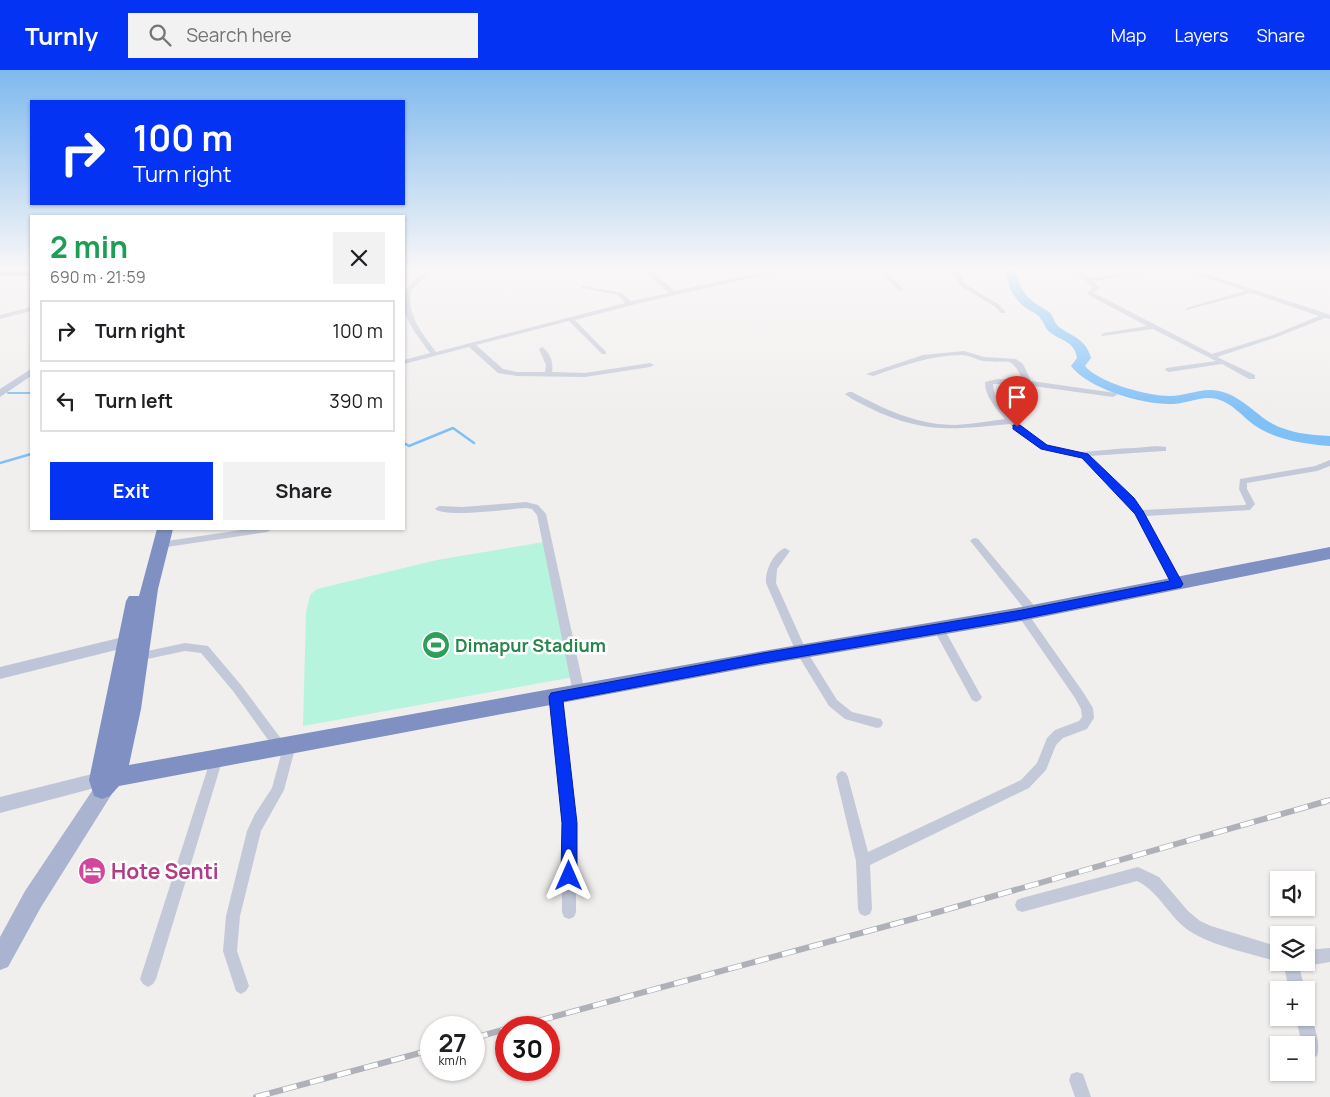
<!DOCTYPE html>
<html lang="en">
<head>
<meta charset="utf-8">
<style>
  :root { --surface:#fff; --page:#f2f2f2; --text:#202124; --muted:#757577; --line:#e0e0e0; --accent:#0533f4 }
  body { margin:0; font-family:Manrope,sans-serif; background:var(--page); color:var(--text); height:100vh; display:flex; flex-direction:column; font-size:19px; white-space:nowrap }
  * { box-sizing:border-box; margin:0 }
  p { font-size:16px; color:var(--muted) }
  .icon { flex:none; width:28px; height:28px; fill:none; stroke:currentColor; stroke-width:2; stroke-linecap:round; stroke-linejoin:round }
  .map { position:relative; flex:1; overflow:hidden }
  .panel { position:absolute; left:30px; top:145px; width:375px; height:315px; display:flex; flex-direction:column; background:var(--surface); border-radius:0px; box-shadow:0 1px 4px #0004 }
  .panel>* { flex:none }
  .hud { position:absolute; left:30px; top:30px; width:375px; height:105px; border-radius:0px; box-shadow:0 1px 4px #0004; background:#0533f4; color:#fff; overflow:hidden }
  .fabs { position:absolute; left:1270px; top:801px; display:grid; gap:10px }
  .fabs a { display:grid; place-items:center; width:45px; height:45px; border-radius:0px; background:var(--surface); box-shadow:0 1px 4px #0004; font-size:25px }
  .speed { position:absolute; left:420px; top:946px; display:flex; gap:10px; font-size:25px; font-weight:700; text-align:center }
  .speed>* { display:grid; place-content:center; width:65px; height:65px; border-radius:50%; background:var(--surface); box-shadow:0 1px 4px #0004; line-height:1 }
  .speed small { font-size:12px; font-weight:400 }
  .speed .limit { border:8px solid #d22; background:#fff; color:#111 }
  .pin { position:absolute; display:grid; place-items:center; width:42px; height:42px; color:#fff; margin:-51px -21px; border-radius:50% 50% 50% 0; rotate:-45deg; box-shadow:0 0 5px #0007 }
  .pin .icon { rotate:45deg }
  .me { position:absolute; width:55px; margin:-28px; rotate:0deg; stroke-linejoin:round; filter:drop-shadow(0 0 4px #0008) }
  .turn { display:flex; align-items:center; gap:18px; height:105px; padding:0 20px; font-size:22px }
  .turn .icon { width:65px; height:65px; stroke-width:2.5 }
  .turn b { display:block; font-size:35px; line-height:42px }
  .round { display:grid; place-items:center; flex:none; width:52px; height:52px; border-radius:0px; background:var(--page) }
  .overview { display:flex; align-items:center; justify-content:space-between; height:85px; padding:0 20px }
  h1 { font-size:30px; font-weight:700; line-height:38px; color:#1e9e55 }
  .button { display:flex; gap:10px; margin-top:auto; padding:10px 20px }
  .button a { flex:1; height:58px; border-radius:0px; background:var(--accent); color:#fff; font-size:20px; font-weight:700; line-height:58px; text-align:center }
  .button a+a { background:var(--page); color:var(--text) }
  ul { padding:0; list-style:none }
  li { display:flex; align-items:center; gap:15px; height:62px; margin:0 10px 8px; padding:0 10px; border:2px solid var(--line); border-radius:0px }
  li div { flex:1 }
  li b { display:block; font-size:19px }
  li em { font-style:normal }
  header { display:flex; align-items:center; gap:30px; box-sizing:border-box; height:70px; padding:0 25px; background:var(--accent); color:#fff }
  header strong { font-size:24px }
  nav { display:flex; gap:28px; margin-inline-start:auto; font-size:18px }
  .search { width:350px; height:45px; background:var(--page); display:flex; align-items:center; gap:12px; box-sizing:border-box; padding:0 18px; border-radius:0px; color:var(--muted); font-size:19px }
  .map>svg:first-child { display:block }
</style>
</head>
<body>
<header>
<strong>Turnly</strong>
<div class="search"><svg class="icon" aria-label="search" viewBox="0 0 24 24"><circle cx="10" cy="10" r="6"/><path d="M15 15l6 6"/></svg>Search here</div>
<nav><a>Map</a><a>Layers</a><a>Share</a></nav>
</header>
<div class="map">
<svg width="1330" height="1027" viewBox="0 0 1330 1027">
  <rect width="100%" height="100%" fill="#f1eeee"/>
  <!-- green -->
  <path fill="#b7f4dd" d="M544,472L574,607L303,656L306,543L310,525L317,519L437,490Z"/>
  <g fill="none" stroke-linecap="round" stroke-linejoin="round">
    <!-- stream-far1 -->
    <path stroke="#7fc0f6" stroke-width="2" d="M8,323H31"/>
    <!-- stream -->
    <path stroke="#7fc0f6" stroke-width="2.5" d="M404,373L409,376L453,358L474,373
      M0,393L31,384"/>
    <!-- river -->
    <path fill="#7fc0f6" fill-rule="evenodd" d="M1006,200H1016C1020,217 1023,225 1038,235C1042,238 1048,240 1051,244C1054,248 1054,253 1059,257C1073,267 1086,269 1091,288L1085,296C1099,313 1148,326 1170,326C1187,326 1202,317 1219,321C1241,326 1253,342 1271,353C1289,363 1309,365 1330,366V376C1304,374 1276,370 1254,355C1242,346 1232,333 1217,329C1201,325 1187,334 1172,334C1144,335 1088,319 1071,296L1077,288C1075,272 1062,271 1051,263C1044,258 1045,253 1040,248C1038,244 1031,241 1027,239C1013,228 1008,218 1006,200Z"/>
    <!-- street -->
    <path fill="#c3c9d8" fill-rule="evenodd" d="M425,200H432L411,221C407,246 422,263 436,282L625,233L618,225L582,218V216L622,223L631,231L669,223L643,200H650L675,221L774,200H786L644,232L575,250L606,282V284H602L569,251L476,275L503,299L517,302H545L546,295L539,279L542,277C550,282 554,294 552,302L585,303L650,293L654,295L650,297L585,307L517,306L498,303L469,277L404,294V290L430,283C420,269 394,239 406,220C410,213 419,206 425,200Z
      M879,200H885L903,219V221H899Z
      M946,200H954L961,205L964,213L998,234L1005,241V243H1001L994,236L959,215L956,207Z
      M1072,200H1079L1090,208L1148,200H1165L1093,211L1100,217L1094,223L1212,284L1273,265L1319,246L1251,223L1186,240V238L1245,221L1184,200H1194L1328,244L1330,245V249L1325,248L1277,267L1217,287L1255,305V309H1249L1222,294L1169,302L1165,300L1166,298L1216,291L1153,259L1102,266L1101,265L1104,263L1147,256L1090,226L1087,223L1093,217Z
      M31,237V241L0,249V245Z
      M964,281L984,287L1016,289L1023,294L1031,311L1116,323L1117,325L1113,327L1026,315L993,314C993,328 1005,340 1014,349C1031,366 1055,385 1081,382C1099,381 1117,378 1135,378C1145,377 1156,375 1166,377V381H1163L1090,386L1142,440L1245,435L1246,434L1239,419L1240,409L1315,396L1330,390V396L1317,401L1247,413V419L1255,434L1250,440L1146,446L1182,514L1177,518L1173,517L1136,444L1083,388L1058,383L1040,378L1025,367L1010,354C956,359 927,364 876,341C866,336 854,331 845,324L849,322H852C884,339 917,355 955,355C972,354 989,351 1005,349C996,338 985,327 985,312L997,309L1023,310C1010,284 1010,294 984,291C977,290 969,285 962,285C931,285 902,296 873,306L866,304L923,285Z
      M526,432L538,435L546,444L585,623L583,626L579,628L575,626L573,623L537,445L532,439L526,438C509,439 445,448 435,439L439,436L462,437Z
      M248,459H272L267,462L160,478L155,475L160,472Z
      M975,468L978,469L1037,539L1038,542L1037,545H1029L972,473L970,471L972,469Z
      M785,478L790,481L777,499L776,513L806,580L837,630L852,642L881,649L883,653L881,657L877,658L845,649L829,636L796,582L766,513C765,501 773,483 785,478Z
      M1022,540L1026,541L1083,622L1093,638L1094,648L1087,659L1063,668L1056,675L1046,700L1029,718L870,795L872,839L870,844L865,846L860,844L858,839L856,791L836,707L838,703L842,701L846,703L848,707L868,782L1021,710L1037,693L1047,668L1055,660L1079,651L1082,647L1081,639L1075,628L1017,544L1018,541Z
      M938,554L942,555L980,624L982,627L980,630L976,632L972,630L933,558L934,555Z
      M185,573L208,576L241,615L285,674L286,671L290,670L294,671L296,675L284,720L261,761L240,846L237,881L249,916L246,921L241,924L236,921L223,881L226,846L247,761L255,744L272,718L282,681H276L233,621L201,583L185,581L138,591L134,590L133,587L134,584L138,583Z
      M556,622L560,624L562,627L576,753V842L574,847L569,849L564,847L562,842V753L550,627L552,624Z
      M217,683L221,684L223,688L156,909L153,914L148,917L143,914L140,909L211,688L213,684Z
      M1138,797L1159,807L1188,841L1200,851L1211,856L1279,877V892C1252,884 1213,876 1191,862C1169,848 1160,822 1137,811L1022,842L1017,840L1015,835L1017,830L1022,828Z
      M1330,878V892L1306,896L1301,893L1306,892V880Z
      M1283,892H1298L1305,920H1289Z
      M1306,941L1310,942C1314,954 1321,974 1317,986L1311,988L1306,986V975H1302L1296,948H1306Z
      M1077,1002L1083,1004L1091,1027H1075L1069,1010L1071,1004Z"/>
    <!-- secondary -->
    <path fill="#bec5d9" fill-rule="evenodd" d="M31,299V306L0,327V319Z
      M127,566L132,568L134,572L132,576L0,609V597Z
      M100,702L106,705L109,710L106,715L0,743V727Z"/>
    <!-- primary -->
    <path fill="#aab4d0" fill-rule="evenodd" d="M103,712L110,715L113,721L110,727L41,837L8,897L0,900V867L25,821L96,715Z"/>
    <!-- highway -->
    <path fill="#8090c3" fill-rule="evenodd" d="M0,200H31V206H0Z
      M157,459H173L158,519L141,639L129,695L763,581L1022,537L1330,477V489L1022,551L763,595L119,716L110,726L102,729L94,726L89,710L126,531L129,526H139Z"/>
    <!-- rail-far1 casing -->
    <g stroke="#afb1b9" stroke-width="5.5">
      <path id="rail-far1" d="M1323,732L1330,730"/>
    </g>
    <!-- rail casing -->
    <g stroke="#afb1b9" stroke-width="6">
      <path id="rail" d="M512,958L931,844L1327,731
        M474,968L506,959
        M256,1027L431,980"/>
    </g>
    <!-- rail-far1 -->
    <use href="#rail-far1" stroke="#fff" stroke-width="4" stroke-dasharray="11" stroke-linecap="butt"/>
    <!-- rail -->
    <use href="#rail" stroke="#fff" stroke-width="4.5" stroke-dasharray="14" stroke-linecap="butt"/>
  </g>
  <!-- sky -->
  <linearGradient id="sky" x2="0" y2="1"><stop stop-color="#7eb9ee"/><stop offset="0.58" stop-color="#f9f7f7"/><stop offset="1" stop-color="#f9f7f7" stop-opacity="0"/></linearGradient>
  <rect width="1330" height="344" fill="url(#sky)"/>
  <!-- route -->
  <path fill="#0533f4" stroke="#03219f" d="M1013,355H1020L1047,375L1088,384L1134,428L1143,441L1183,514L1181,517L1022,549L763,593L563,631L577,753V806L575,812L569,814L564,812L561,806L562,753L549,627L551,623L763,583L1022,540L1170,511L1135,444L1082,388L1041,379L1013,359Z"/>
  <!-- icons -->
  <defs>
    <g id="stadium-disc" transform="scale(1.4375)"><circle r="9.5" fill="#2e9e5b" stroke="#fff"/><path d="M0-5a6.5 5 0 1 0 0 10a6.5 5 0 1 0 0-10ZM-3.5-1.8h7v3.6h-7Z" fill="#fff"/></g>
    <g id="hotel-disc" transform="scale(1.4375)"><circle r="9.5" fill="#d1479c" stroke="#fff"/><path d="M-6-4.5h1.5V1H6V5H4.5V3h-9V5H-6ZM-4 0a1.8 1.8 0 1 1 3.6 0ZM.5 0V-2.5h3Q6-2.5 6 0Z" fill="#fff"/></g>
  </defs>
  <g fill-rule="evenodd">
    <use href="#stadium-disc" x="436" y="575"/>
    <use href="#hotel-disc" x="92" y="801"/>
  </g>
  <g text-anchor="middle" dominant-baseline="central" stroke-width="5" stroke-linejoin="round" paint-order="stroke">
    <!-- leisure labels -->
    <g font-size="18" font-weight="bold" fill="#27864d" stroke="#fff" text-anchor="start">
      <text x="455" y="575">Dimapur Stadium</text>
    </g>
    <!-- near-hotel labels -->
    <g font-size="21" font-weight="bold" fill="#b23c85" stroke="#fff" text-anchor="start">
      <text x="111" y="801">Hote Senti</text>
    </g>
  </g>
</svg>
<div class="fabs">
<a><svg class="icon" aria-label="sound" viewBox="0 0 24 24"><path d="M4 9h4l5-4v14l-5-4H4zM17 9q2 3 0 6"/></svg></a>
<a><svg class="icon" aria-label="layers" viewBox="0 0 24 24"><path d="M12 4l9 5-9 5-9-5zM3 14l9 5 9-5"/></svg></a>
<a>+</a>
<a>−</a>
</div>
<div class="speed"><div>27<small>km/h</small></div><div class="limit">30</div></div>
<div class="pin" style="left:1017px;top:357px;background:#d93025"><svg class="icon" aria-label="arrive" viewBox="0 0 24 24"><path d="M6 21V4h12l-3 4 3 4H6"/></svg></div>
<svg class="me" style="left:569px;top:806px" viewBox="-20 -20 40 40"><path d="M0-17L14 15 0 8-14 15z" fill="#0533f4" stroke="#fff" stroke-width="4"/></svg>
<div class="hud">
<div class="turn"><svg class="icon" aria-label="right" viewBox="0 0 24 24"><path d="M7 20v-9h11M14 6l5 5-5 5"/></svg><div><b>100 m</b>Turn right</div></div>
</div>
<section class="panel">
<div class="overview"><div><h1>2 min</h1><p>690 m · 21:59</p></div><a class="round"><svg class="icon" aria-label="close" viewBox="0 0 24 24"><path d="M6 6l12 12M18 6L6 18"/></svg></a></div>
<ul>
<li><svg class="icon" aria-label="right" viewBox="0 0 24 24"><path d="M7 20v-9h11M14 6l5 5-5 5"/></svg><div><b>Turn right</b></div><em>100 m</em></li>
<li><svg class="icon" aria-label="left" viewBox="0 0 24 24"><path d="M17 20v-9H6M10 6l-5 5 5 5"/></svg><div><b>Turn left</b></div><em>390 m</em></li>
</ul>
<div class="button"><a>Exit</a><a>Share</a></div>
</section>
</div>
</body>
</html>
